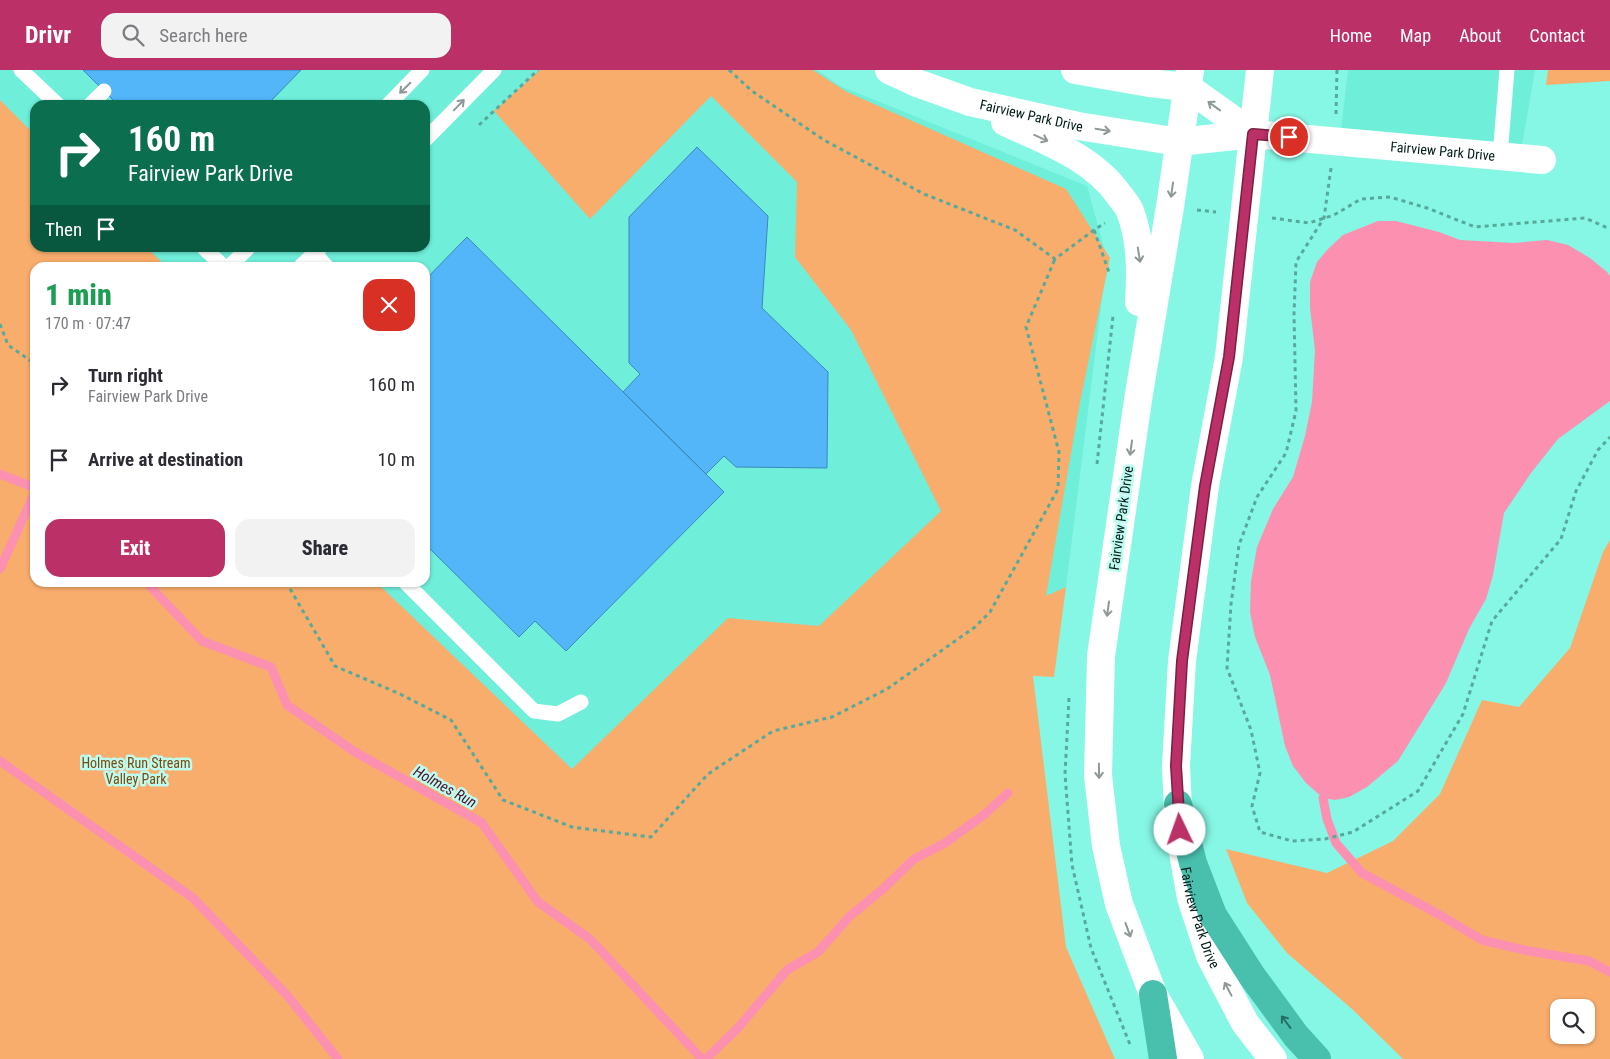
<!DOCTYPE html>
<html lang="en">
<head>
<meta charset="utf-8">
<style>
  :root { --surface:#fff; --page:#f2f2f3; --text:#2b2b33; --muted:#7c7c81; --accent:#bb3067 }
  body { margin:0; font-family:"Roboto Condensed",sans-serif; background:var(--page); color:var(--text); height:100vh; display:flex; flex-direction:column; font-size:19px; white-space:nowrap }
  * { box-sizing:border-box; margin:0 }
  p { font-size:16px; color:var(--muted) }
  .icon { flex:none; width:28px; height:28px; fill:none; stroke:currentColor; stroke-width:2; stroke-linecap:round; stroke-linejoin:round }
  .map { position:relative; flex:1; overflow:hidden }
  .side { position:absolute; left:30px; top:192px; width:400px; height:325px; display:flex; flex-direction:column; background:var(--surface); border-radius:15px; box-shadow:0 1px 4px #0004 }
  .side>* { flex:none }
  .top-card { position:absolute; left:30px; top:30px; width:400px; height:152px; border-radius:15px; box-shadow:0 1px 4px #0004; background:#0b6e4f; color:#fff; overflow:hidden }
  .controls { position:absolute; left:1550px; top:929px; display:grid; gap:10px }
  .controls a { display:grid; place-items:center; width:45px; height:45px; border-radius:10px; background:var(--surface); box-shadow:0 1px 4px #0004; font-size:25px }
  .pin { position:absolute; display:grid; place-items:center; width:42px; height:42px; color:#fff; margin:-21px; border:2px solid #fff; border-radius:50%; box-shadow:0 1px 5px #0007 }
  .me { position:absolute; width:55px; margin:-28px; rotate:357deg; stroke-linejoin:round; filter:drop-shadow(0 0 4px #0008) }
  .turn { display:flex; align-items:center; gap:18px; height:105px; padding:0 15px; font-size:22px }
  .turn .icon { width:65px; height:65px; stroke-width:2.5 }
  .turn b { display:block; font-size:35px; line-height:42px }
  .then { display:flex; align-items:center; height:48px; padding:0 15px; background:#0003; gap:10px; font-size:19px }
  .round { display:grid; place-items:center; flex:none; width:52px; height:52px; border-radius:15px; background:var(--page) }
  .headline { display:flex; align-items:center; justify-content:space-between; height:85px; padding:0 15px }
  h1 { font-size:30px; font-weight:800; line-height:38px; color:#1e9e55 }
  .cta { display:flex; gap:10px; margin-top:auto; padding:10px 15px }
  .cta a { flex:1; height:58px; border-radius:15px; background:var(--accent); color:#fff; font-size:20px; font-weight:800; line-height:58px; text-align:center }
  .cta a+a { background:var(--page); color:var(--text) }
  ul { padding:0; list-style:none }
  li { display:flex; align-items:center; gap:15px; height:75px; padding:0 15px }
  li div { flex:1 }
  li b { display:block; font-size:19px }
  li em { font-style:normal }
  header { display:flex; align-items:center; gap:30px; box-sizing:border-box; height:70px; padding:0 25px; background:var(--accent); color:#fff }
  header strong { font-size:24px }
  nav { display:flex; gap:28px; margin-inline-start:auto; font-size:18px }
  .search { width:350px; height:45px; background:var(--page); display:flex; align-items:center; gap:12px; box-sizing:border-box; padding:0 18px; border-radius:15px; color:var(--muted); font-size:19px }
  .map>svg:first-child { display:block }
</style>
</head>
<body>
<header>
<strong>Drivr</strong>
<div class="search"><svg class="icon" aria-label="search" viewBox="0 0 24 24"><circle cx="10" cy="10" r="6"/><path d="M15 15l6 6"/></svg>Search here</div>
<nav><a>Home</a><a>Map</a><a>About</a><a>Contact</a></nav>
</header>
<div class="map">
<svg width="1610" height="989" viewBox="0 0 1610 989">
  <rect width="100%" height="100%" fill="#86f7e4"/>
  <!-- built -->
  <path fill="#6feed9" d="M0,0H817L840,16L1087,116L1107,189L1066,517L698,694L556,707L294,513L425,512V198L138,197L105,178H425V35H35V134L0,61Z
    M1348,0H1535L1521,81L1341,60Z"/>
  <!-- green -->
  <path fill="#f8ad6c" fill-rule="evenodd" d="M540,0H813L847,22L1066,119L1110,188L1080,332L1046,526L1066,517L1054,607L1033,606L1066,877L1115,989H0V30L35,65V178H147L167,197L35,198V512L377,513L572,699L728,548L819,556L941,441L851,260L795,187L797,112L711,26L590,149L494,41Z
    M1548,0H1610V11L1546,15Z
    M1610,470V989H1403L1352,939L1287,883L1247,833L1226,779L1327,803L1393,771L1440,724L1482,630L1519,637L1570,578L1603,482ZM1559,938H1586V965H1559Z"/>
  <!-- water -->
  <path fill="#fc90b0" d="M1378,151H1396L1439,162L1460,170L1514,173L1547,170L1568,175L1590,188L1607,202L1610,206V331L1558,369L1531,403L1504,443L1493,505L1486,529L1469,559L1446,613L1398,691L1367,717L1349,727L1335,730L1323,728L1306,713L1293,696L1285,676L1270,605L1255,567L1250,542L1251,511L1257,477L1273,439L1293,407L1305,366L1312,332L1315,280L1310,238V212L1317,192L1328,179L1343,165Z"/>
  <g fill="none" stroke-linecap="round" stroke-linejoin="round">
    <!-- stream -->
    <path stroke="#fc90b0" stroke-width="9" d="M0,404L35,418
      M0,499L35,422
      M146,512L202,571L271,597L287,635L355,682L482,753L538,832L590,869L702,989
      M0,691L193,828L287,925L338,989
      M1323,728L1327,749L1336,773L1362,803L1440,845L1482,870L1529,881L1589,891L1610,902
      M706,989L737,959L787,900L818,882L850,846L883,819L914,789L945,773L985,744L1008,723"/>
  </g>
  <!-- building -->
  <path fill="#52b6f9" stroke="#3c88bb" d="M83,0H301L267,35H118Z
    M697,77L768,146L762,238L828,302L827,398L736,397L724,386L706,404L623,322L640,304L629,293V147Z
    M467,167L724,422L566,581L535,551L519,567L425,474V210Z"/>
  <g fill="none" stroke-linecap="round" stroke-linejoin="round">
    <!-- path -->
    <path stroke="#57a99b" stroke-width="3" stroke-dasharray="4 4" stroke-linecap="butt" d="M729,0L752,21L824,70L924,124L1015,160L1055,189L1094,160L1105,153
      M1336,44L1337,0
      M479,55L538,0
      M1331,98L1324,148L1296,192L1294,244L1296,341L1286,383L1257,427L1239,475L1231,534L1227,598L1251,660L1260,703L1252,736L1260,762L1292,771L1325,769L1353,762L1418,721L1463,644L1492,551L1561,469L1576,421L1598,380L1610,367
      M1197,140L1216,142
      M1272,148L1309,153L1334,145L1361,129L1390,127L1427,138L1475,157L1585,148L1610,159
      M1094,160L1110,205
      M0,254L8,275L35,294
      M1097,394L1113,246
      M286,512L335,596L400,624L451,650L503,730L572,757L651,767L708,704L773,661L832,647L887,619L975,557L990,542L1058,419L1059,382L1026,257L1055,189
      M1069,628L1065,704L1072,795L1091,878L1131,977"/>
    <!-- lane -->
    <path stroke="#fff" stroke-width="15" d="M21,0L58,35
      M90,35L104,21
      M388,35L422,0
      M425,70L494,0
      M1500,86L1507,0
      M204,178L225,198
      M314,183L328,198
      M228,198L248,178
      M299,198L320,178
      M405,512L534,641L558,644L581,632"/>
    <!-- street -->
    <g stroke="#fff" stroke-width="28">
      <path id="s1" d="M889,0L917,13L970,32L1078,56L1179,72L1253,64L1542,90"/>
      <path d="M1075,0L1149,13L1187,17L1253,64"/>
      <path d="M1190,0L1170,137L1138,330L1101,586L1098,705L1106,776L1119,834L1153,924L1190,989"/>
      <path id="s2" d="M1260,0L1229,287L1205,416L1182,591L1176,696L1179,760L1191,828L1210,886L1245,953L1273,989"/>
      <path d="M1005,52C1046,71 1092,87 1119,125C1123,130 1128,136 1130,141C1141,170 1141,202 1139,232"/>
    </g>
    <!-- highway -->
    <path stroke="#49c0ae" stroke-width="28" d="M1178,734L1193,793L1213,845L1252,906L1296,966L1317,989
      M1153,924L1163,989"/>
  </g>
  <!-- one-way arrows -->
  <defs><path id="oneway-shaft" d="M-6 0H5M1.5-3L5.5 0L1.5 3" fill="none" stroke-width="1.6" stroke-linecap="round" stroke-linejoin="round" transform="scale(1.25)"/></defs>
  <g stroke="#8d9897">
    <use href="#oneway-shaft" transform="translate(405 18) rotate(135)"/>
    <use href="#oneway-shaft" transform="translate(459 35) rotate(-46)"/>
    <use href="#oneway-shaft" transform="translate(1214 36) rotate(-144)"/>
    <use href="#oneway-shaft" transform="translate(1103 60) rotate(9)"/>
    <use href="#oneway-shaft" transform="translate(1041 68) rotate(24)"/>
    <use href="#oneway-shaft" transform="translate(1172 120) rotate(98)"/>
    <use href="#oneway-shaft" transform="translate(1139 185) rotate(81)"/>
    <use href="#oneway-shaft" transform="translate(1131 378) rotate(98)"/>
    <use href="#oneway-shaft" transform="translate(1108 539) rotate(98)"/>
    <use href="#oneway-shaft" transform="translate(1099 701) rotate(89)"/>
    <use href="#oneway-shaft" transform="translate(1128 860) rotate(70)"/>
    <use href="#oneway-shaft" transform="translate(1228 919) rotate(-118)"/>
  </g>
  <use stroke="#266d62" href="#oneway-shaft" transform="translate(1286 952) rotate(-127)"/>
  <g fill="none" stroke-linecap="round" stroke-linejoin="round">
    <!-- route casing -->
    <g stroke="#7a1f43" stroke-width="12">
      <path id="route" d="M1180,760L1176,696L1182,591L1205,416L1229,287L1253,64L1289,67"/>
    </g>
    <!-- route -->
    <use href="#route" stroke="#bb3067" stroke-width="9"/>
  </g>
  <g text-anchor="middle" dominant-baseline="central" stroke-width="5" stroke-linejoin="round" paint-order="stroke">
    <!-- street labels -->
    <g font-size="14" fill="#021a17" stroke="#bdfcef">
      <text stroke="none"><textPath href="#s1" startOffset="150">Fairview Park Drive</textPath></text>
      <text stroke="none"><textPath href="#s1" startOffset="565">Fairview Park Drive</textPath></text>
      <text transform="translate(1121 448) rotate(-82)">Fairview Park Drive</text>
      <text stroke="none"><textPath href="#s2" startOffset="856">Fairview Park Drive</textPath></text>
    </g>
    <!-- park labels -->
    <g font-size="14" fill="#7d480d" stroke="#bdfcef">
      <text x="136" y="693">Holmes Run Stream<tspan x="136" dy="16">Valley Park</tspan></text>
    </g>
    <!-- water labels -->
    <g font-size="15" font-style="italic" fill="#500e29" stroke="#bdfcef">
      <text transform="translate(445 717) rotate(29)">Holmes Run</text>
    </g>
  </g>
</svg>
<div class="controls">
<a><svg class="icon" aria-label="search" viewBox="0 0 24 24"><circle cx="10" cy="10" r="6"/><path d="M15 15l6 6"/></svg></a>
</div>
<div class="pin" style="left:1289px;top:67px;background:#d93025"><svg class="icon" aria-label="arrive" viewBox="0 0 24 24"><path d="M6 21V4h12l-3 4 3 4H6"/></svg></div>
<svg class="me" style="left:1180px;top:760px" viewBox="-20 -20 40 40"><circle r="19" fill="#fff"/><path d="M0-13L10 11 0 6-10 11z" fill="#bb3067"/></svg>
<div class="top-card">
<div class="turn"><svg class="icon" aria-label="right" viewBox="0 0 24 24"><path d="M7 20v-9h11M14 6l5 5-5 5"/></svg><div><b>160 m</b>Fairview Park Drive</div></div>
<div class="then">Then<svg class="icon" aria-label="arrive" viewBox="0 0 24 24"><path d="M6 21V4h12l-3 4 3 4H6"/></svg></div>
</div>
<section class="side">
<div class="headline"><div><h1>1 min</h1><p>170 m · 07:47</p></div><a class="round" style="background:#d93025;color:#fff"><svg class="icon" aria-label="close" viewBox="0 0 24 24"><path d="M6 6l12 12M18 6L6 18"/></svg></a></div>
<ul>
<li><svg class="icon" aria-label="right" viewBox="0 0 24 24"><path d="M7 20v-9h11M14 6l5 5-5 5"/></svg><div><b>Turn right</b><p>Fairview Park Drive</p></div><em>160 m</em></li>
<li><svg class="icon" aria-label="arrive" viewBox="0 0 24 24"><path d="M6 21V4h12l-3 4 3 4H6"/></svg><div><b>Arrive at destination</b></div><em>10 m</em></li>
</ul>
<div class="cta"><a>Exit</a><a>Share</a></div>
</section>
</div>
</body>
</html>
